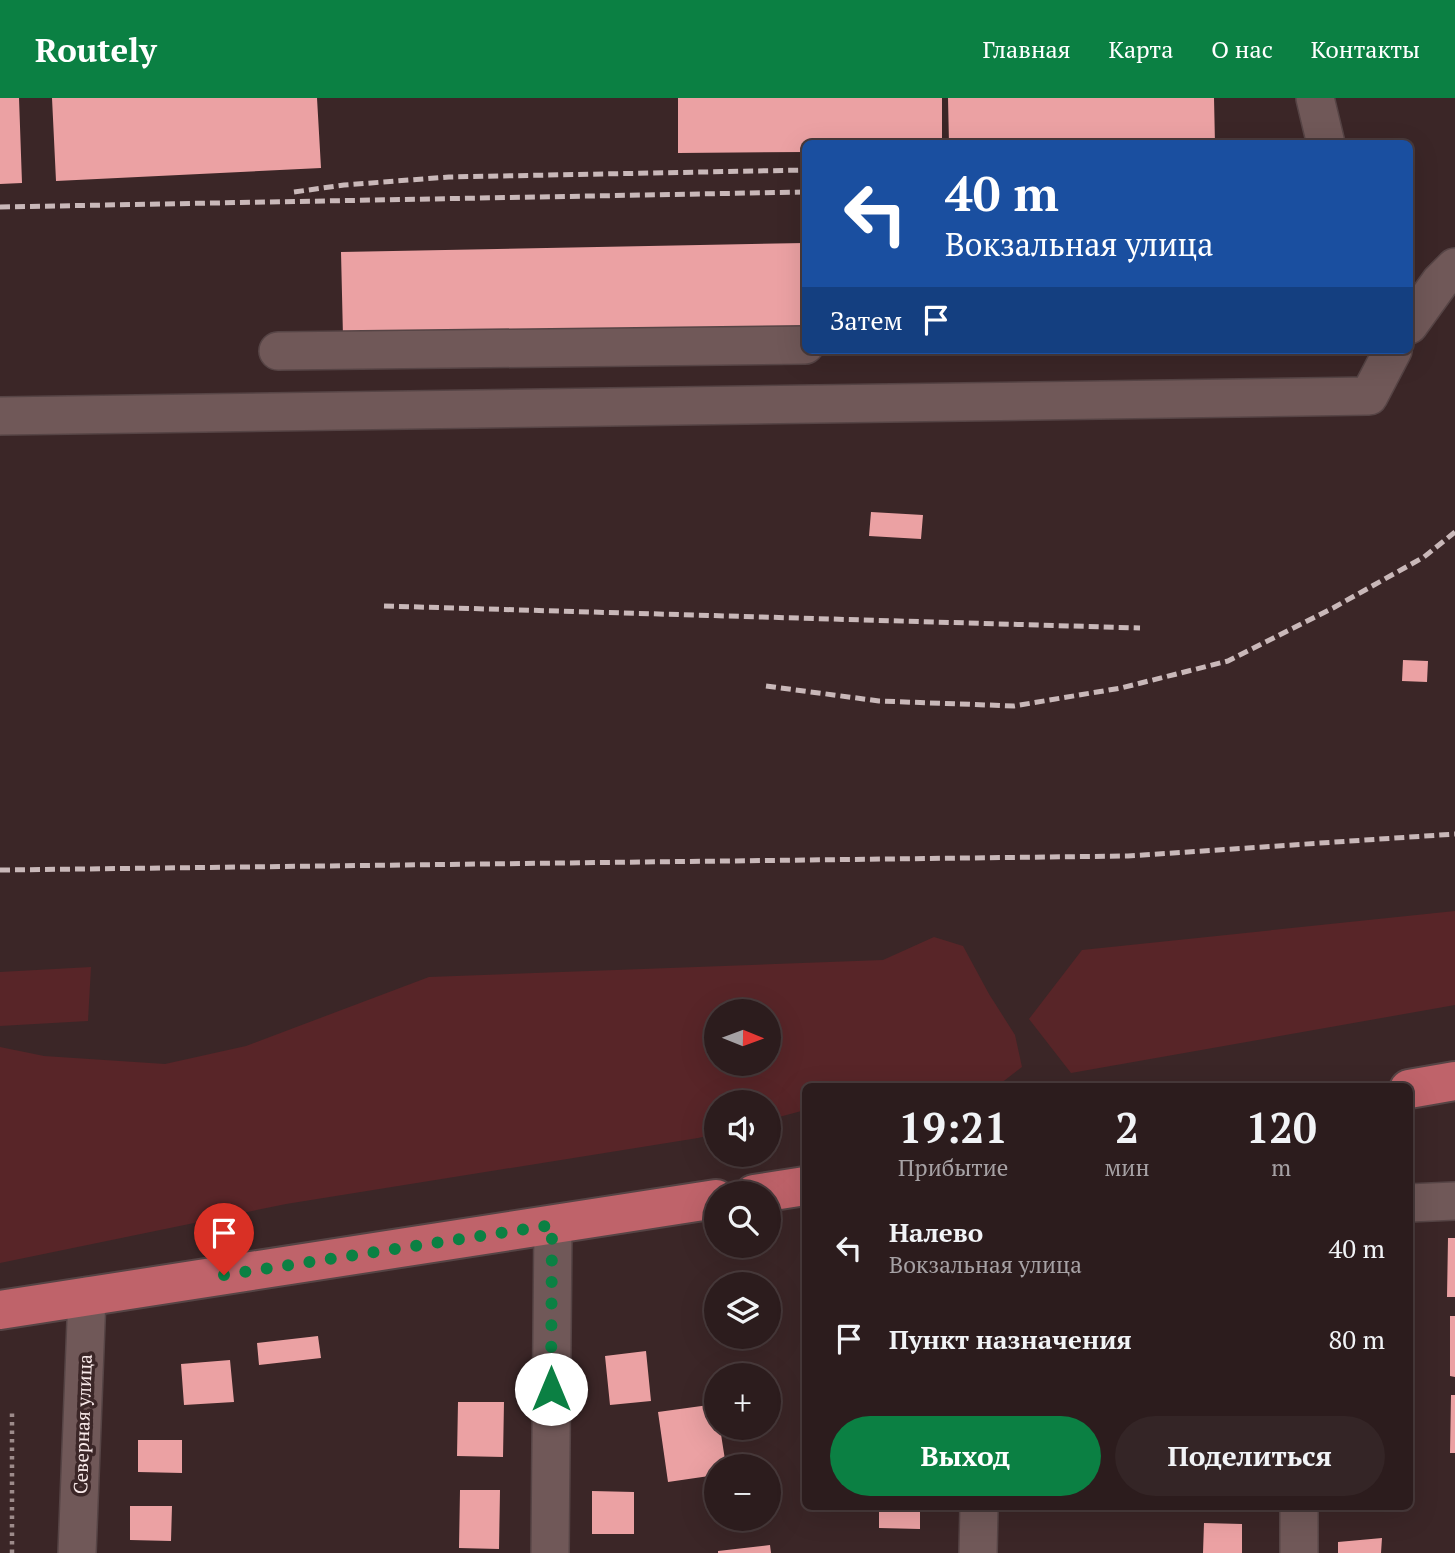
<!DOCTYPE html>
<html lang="ru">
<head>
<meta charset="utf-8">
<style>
  :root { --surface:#2c1c1d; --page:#342526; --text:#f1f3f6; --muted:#a6a1a4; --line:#483a3b; --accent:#0b8043 }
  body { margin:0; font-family:"PT Serif",serif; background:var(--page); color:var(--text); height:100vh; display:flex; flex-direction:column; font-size:26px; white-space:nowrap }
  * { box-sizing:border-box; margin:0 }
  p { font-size:23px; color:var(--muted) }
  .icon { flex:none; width:38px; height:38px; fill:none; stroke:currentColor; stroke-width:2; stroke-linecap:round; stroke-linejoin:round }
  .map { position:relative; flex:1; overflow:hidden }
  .details { position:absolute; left:802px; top:985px; width:611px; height:427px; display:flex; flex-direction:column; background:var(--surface); border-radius:10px; box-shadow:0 7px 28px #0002,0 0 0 2px var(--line) }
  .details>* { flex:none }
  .guide { position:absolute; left:802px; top:42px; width:611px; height:214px; border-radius:10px; box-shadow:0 7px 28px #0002,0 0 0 2px var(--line); background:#1a4fa0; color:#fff; overflow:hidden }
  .needle { width:46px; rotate:91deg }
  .controls { position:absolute; left:704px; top:901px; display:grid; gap:14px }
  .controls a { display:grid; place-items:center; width:77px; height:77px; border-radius:50%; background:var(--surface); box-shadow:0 7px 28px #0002,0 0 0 2px var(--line); font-size:35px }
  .pin { position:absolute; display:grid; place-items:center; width:60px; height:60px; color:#fff; margin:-72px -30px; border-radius:50% 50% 50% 0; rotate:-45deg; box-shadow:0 0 7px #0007 }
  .pin .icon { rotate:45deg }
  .me { position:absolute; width:77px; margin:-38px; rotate:0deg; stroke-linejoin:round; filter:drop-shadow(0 0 5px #0008) }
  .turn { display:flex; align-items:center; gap:24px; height:147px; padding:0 28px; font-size:32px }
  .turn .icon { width:91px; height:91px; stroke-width:2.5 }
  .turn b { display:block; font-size:49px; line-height:60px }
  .then { display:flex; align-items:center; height:66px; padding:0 28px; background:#0003; gap:14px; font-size:26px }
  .eta { display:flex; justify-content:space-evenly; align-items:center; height:119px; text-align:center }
  .eta b { font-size:42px; font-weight:700; line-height:49px }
  .cta { display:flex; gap:14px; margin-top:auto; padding:14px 28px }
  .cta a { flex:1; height:80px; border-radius:42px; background:var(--accent); color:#fff; font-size:28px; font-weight:700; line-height:80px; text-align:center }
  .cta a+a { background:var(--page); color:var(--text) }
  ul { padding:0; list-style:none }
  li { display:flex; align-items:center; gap:21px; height:91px; padding:0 28px }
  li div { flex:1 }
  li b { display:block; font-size:26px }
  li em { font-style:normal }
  header { display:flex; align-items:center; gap:42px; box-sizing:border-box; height:98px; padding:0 35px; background:var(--accent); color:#fff }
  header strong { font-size:33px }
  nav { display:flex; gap:38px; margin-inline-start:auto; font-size:24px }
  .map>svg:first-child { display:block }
</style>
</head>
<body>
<header>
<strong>Routely</strong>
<nav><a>Главная</a><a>Карта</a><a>О нас</a><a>Контакты</a></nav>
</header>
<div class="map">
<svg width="1455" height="1455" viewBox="0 0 1455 1455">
  <rect width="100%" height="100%" fill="#3b2627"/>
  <!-- green -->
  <path fill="#582528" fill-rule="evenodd" d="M1455,813V907L1071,975L1029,921L1082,852Z
    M934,839L963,848L989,896L1015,937L1022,969L996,989H941L909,985L894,989H805V1012L768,1022V1004H716V1036L698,1040L286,1106L0,1165V949L44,958L165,966L246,948L429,879L883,862ZM716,914H768V966H716Z
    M91,869L88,923L0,928V874Z"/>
  <!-- building -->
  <path fill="#eba1a3" d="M0,0H19L22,85L0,86Z
    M52,0H317L321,70L56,83Z
    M678,0H942V46H805V54L678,55Z
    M948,0H1214L1215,46H949Z
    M805,145V230L343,239L341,154Z
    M871,414L923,417L921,441L869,438Z
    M1403,562L1428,563L1427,584L1402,583Z
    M1448,1140H1455V1199H1447Z
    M1450,1218H1455V1279L1450,1278Z
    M318,1238L321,1260L259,1267L257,1245Z
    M646,1253L651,1303L610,1307L605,1258Z
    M230,1262L234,1304L184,1307L181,1266Z
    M1451,1297H1455V1355H1450Z
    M458,1304H504L503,1359L457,1358Z
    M716,1306V1330H720L726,1368H716V1377L668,1384L658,1314Z
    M138,1342H182V1375L138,1374Z
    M460,1392H500L499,1451L459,1450Z
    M592,1393L634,1394V1436H592Z
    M130,1408H172L171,1443L130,1442Z
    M879,1409H920V1431L879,1430Z
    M1204,1425L1242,1426V1455H1203Z
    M1382,1440L1381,1455H1338V1444Z
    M770,1447L771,1455H718V1453Z"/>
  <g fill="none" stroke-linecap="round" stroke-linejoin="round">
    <!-- minor casing -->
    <g stroke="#564445" stroke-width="40">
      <path id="minor" d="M1315,0L1326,46
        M1409,227L1440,184L1455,169
        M278,253L805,247
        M0,318L1369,298L1393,252
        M1409,1105L1455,1103
        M77,1455L87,1198
        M550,1455L553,1127
        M978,1455L979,1409
        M1299,1455V1409"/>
    </g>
    <!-- major casing -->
    <g stroke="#564445" stroke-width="42">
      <path id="major" d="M1409,991L1455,983
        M754,1096L805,1088
        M0,1212L716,1101"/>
    </g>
    <!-- path -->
    <path stroke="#9d8b8b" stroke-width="4.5" stroke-dasharray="3.5 5" stroke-linecap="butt" d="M12,1455V1313"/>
    <!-- minor -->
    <use href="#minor" stroke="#705858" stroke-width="37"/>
    <!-- major -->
    <use href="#major" stroke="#bf636a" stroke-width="38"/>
    <!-- rail -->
    <path stroke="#c9b8b9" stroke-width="5" stroke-dasharray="10 5" stroke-linecap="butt" d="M294,94L344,87L449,79L805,72
      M0,109L805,94
      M384,508L1140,530
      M766,588L879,603L1014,608L1121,590L1228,563L1333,510L1424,459L1455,434
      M0,772L1128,758L1455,736"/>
  </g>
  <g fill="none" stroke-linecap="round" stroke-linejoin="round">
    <!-- route -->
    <path stroke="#0b8043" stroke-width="12" stroke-dasharray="0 21.6" d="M224,1177L552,1127L551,1291"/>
  </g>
  <g text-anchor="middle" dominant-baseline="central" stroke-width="7" stroke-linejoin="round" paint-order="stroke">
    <!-- street labels -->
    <g font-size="19" fill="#faebeb" stroke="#3b2627">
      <text transform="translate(82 1326) rotate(-88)">Северная улица</text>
    </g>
  </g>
</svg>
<div class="controls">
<a><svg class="needle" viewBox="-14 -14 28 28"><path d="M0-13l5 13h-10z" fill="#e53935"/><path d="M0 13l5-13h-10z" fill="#a6a1a4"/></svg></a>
<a><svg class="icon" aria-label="sound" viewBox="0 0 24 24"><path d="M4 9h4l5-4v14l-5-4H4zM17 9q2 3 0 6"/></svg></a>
<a><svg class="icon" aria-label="search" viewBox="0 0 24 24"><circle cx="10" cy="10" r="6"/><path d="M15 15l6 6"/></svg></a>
<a><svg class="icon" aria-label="layers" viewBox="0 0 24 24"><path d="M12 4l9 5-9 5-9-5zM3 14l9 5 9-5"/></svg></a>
<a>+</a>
<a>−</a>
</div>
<div class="pin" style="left:224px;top:1177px;background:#d93025"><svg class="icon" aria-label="arrive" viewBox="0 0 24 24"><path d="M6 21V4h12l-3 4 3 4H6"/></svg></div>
<svg class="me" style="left:551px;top:1291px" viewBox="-20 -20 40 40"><circle r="19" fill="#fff"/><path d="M0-13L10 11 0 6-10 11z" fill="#0b8043"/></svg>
<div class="guide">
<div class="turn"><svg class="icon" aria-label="left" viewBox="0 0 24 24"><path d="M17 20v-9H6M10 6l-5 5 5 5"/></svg><div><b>40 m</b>Вокзальная улица</div></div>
<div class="then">Затем<svg class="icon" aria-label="arrive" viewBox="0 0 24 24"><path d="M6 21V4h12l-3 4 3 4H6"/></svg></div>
</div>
<section class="details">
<div class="eta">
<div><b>19:21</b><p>Прибытие</p></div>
<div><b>2</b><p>мин</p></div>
<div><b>120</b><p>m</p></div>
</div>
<ul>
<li><svg class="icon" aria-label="left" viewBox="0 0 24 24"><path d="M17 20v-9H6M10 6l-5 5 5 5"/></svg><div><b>Налево</b><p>Вокзальная улица</p></div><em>40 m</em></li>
<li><svg class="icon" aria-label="arrive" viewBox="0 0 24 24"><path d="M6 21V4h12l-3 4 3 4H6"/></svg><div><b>Пункт назначения</b></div><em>80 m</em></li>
</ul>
<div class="cta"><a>Выход</a><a>Поделиться</a></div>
</section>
</div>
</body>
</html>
